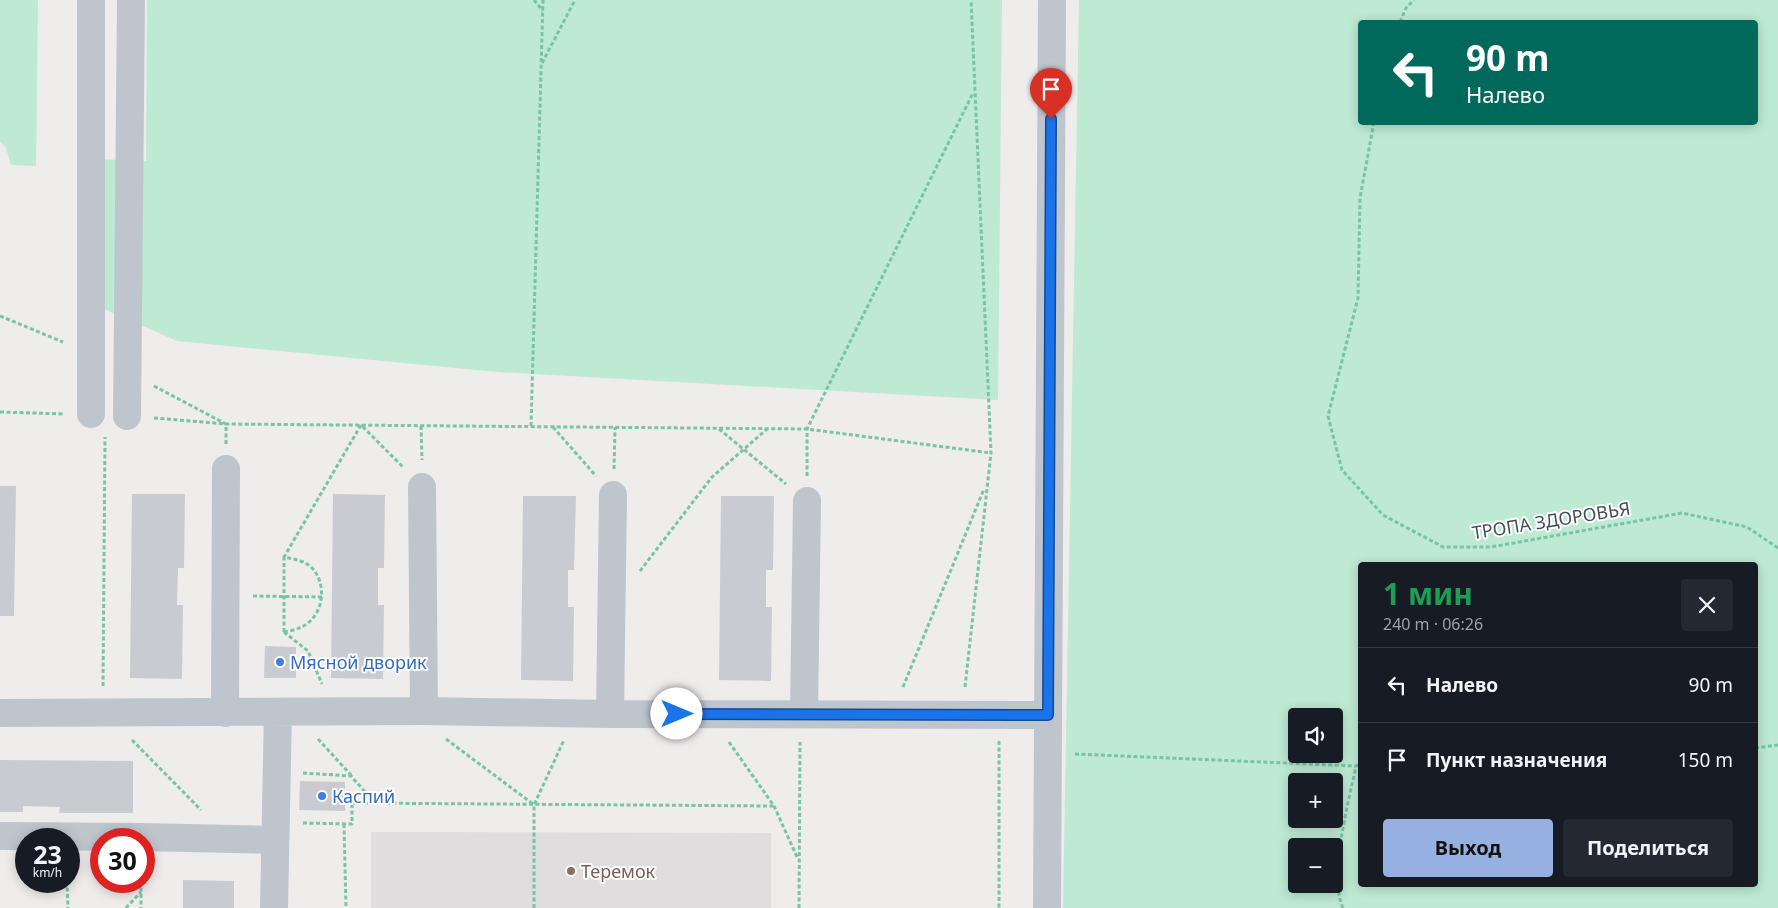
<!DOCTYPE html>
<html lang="ru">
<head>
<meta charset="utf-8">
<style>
  :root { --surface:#171b24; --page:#242831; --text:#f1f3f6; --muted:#9ea1a6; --line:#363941; --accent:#97b0e2 }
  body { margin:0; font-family:"Noto Sans",sans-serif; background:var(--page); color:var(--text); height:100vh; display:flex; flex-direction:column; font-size:19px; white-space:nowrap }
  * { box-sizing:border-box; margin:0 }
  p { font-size:16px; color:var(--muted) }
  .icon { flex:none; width:28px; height:28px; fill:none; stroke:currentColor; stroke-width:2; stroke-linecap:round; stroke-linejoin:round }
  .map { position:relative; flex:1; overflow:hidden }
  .drawer { position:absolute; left:1358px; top:562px; width:400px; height:325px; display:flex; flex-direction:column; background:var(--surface); border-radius:5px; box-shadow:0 2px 12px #0003 }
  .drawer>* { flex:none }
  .top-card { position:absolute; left:1358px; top:20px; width:400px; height:105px; border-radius:5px; box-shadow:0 2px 12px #0003; background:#00695c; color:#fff; overflow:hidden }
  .buttons { position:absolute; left:1288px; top:708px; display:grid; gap:10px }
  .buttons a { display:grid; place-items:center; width:55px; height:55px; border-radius:5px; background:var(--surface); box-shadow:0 2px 12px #0003; font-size:25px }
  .speed { position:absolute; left:15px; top:828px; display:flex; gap:10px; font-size:25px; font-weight:700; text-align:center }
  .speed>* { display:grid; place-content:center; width:65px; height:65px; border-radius:50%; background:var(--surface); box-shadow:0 2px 12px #0003; line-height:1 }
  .speed small { font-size:12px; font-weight:400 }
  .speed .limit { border:8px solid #d22; background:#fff; color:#111 }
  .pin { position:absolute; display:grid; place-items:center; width:42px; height:42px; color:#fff; margin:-51px -21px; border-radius:50% 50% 50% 0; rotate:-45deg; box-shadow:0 0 5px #0007 }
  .pin .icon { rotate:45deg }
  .me { position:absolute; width:55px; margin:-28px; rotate:90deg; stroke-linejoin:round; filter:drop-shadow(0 0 4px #0008) }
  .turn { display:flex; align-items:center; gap:18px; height:105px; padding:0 25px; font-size:22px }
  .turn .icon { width:65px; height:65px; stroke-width:2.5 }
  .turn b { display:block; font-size:35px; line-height:42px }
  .round { display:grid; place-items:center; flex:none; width:52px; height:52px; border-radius:5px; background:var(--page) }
  .head { display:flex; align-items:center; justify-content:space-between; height:85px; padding:0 25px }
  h1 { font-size:30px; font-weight:700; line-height:38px; color:#1e9e55 }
  .primary-button { display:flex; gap:10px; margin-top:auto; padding:10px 25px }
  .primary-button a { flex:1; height:58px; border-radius:5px; background:var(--accent); color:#111; font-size:20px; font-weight:700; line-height:58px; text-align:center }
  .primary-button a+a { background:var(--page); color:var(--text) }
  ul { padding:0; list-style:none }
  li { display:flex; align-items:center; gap:15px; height:75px; padding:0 25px; border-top:1px solid var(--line) }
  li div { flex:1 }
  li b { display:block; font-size:19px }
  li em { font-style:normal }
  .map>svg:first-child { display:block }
</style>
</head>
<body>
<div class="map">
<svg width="1778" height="908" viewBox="0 0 1778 908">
  <rect width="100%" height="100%" fill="#efecec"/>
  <!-- education -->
  <path fill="#dfdddd" d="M371,832L771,833V908H371Z"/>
  <!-- green -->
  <path fill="#bee9d3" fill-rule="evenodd" d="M0,0H38L36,166L11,165L6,148L0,141Z
    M147,0H1002L998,400L497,372L177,341L100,307L97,159L146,161Z
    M1079,0H1778V908H1063ZM1360,22H1755V122H1360ZM1360,565H1755V885H1360ZM1296,716H1334V754H1296ZM1296,781H1334V819H1296ZM1296,846H1334V884H1296Z"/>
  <!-- building -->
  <path fill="#cacbd0" d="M0,486H16L14,616H0Z
    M132,494H185L184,568H178L177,605H183L182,679L130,678Z
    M333,494L385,495L384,568H378V605H384L383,679L331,678Z
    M523,496H576L574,570H568V607H574L573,681L521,680Z
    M721,496H774L773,570H766V607H772L771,681L719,680Z
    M265,646L296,647V678H264Z
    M0,760L133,761V813H59L60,807L23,806V812H0Z
    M300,781L345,782V811L299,810Z
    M183,880L234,881V908H183Z"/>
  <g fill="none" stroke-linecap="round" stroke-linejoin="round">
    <!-- path -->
    <path stroke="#79c3a7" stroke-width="3" stroke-dasharray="4 2.5" stroke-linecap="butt" d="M534,0L543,11
      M1400,22L1406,8L1414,0
      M542,63L575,0
      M1374,122L1360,198L1358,298L1328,416L1342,470L1383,515L1443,547H1491L1682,513L1747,527L1778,548
      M0,316L63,342
      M154,386L226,424V444
      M0,412L65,414
      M154,418L226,424L807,429L991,453
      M421,426L422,460
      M531,426L543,0
      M553,427L596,476
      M719,429L786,484
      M614,469L615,427
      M807,476V429L973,93
      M640,571L712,477L767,429
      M253,596L322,597
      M284,632C289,631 295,630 299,628C324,619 329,583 310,566C302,560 293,559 284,557L361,425L404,468
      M284,632L308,651L322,684
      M284,632V557
      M103,686L105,437
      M903,687L984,489
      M965,687L991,453L971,0
      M318,739L351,775
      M446,739L533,804
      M132,740L201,810
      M999,741V908
      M729,742L774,806L798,859
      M1755,748L1778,745
      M1075,754L1356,766
      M303,773L351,776L375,803
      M303,823L352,824V803L774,806
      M344,824L346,908
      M67,881L68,908
      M141,881V908
      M126,908L141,892
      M534,908V805L564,740
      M799,908L800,742
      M1343,908C1328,876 1349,801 1356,766L1360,765"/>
    <!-- minor -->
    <path stroke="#bec5cd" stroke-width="28" d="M91,0V414
      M127,416L131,0
      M422,487L424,711
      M0,713L424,711L610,714L1048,715
      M225,713L226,469
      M610,714L613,495
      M804,714L807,501
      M0,836L141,837L275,840
      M274,908L278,712
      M1047,908L1052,0"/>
  </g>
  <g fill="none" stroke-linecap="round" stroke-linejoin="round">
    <!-- route casing -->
    <g stroke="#114b97" stroke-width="12">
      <path id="route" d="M677,714L1048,715L1051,119"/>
    </g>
    <!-- route -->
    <use href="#route" stroke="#1a73e8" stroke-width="9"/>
  </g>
  <!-- markers -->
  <g fill="#3f7fe0" stroke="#fff" stroke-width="2">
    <circle cx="280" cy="662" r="5"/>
    <circle cx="322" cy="796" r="5"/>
  </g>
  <circle fill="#8d6e63" stroke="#fff" stroke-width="2" cx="571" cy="871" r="5"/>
  <g text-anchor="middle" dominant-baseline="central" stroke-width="4" stroke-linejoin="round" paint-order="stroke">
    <!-- street labels -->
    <g font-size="18" fill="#464d57" stroke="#fff">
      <text transform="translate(1551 520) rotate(-9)">ТРОПА ЗДОРОВЬЯ</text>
    </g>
    <!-- shop labels -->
    <g font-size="18" fill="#366cbe" stroke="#fff" text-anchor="start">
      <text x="290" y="662">Мясной дворик</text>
      <text x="332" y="796">Каспий</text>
    </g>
    <!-- education labels -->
    <g font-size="18" fill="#785e54" stroke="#fff" text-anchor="start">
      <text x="581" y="871">Теремок</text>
    </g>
  </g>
</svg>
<div class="buttons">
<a><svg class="icon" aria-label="sound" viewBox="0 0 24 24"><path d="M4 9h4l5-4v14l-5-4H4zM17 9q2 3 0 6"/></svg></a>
<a>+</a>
<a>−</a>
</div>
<div class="speed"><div>23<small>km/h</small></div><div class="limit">30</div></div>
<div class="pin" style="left:1051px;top:119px;background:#d93025"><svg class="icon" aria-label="arrive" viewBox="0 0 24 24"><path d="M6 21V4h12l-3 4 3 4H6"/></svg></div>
<svg class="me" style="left:677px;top:714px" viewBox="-20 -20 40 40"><circle r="19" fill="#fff"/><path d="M0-13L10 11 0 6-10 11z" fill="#1a73e8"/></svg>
<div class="top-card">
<div class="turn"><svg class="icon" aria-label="left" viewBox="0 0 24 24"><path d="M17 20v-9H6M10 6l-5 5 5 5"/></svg><div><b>90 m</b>Налево</div></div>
</div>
<section class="drawer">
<div class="head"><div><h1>1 мин</h1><p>240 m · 06:26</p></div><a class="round"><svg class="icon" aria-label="close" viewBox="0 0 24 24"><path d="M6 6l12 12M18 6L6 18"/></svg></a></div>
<ul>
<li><svg class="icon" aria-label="left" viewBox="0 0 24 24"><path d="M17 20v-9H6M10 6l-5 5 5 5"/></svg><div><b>Налево</b></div><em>90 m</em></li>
<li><svg class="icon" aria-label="arrive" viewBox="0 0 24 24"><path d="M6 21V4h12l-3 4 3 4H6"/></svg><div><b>Пункт назначения</b></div><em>150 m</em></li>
</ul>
<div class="primary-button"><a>Выход</a><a>Поделиться</a></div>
</section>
</div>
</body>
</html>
